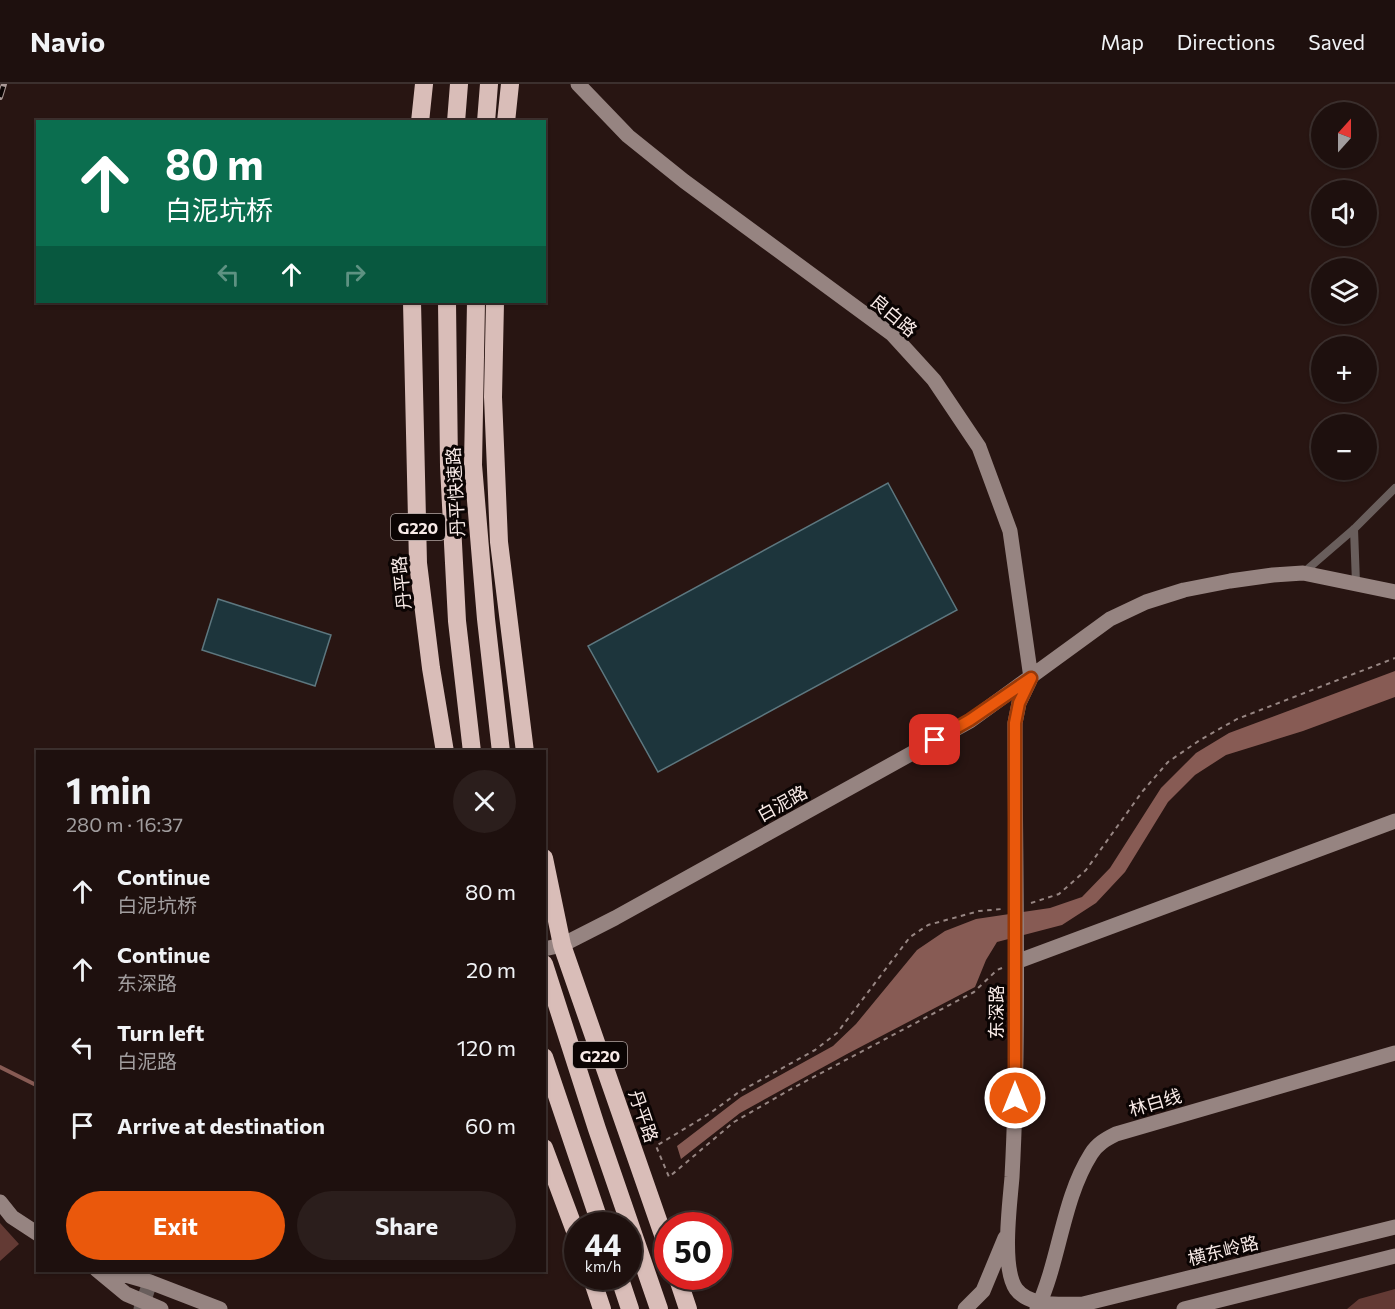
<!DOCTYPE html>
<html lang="en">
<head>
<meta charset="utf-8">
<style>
  :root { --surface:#1e100e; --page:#2b1e1c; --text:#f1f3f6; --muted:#a19d9e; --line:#3c302e; --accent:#ea580c }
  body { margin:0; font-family:Commissioner,"Noto Sans SC",sans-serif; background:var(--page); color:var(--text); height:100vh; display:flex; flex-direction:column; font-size:22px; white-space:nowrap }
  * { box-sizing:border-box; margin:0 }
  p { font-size:20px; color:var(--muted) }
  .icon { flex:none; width:33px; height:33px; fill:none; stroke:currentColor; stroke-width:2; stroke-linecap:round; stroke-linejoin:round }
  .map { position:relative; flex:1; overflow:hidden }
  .panel { position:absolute; left:36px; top:666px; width:510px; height:522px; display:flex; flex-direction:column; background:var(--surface); border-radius:0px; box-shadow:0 2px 4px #0004,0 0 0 2px var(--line) }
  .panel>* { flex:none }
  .top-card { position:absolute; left:36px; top:36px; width:510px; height:183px; border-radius:0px; box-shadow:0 2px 4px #0004,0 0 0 2px var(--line); background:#0b6e4f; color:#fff; overflow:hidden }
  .needle { width:39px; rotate:21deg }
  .buttons { position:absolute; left:1311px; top:18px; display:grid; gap:12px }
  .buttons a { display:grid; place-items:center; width:66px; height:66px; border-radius:50%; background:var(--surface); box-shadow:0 2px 4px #0004,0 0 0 2px var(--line); font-size:30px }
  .speed { position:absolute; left:564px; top:1128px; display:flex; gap:12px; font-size:30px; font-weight:700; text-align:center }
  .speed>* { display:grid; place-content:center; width:78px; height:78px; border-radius:50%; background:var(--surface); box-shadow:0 2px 4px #0004,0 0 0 2px var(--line); line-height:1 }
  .speed small { font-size:15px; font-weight:400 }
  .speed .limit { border:9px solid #d22; background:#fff; color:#111 }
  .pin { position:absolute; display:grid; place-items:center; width:51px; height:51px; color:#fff; margin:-26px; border-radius:12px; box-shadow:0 3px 9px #0006 }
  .me { position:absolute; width:66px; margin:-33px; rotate:0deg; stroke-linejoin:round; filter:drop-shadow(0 0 4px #0008) }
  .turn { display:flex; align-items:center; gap:21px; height:126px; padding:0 30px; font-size:27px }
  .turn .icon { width:78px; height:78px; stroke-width:2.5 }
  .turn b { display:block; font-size:42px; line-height:51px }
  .lanes { display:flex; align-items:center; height:57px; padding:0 30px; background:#0003; justify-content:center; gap:30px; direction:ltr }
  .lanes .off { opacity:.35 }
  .round { display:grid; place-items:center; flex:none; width:63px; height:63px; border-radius:32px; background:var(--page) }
  .summary { display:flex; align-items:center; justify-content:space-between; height:102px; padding:0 30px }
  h1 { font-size:36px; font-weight:700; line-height:45px }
  .button { display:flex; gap:12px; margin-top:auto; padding:12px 30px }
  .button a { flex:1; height:69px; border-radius:36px; background:var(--accent); color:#fff; font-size:24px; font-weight:700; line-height:69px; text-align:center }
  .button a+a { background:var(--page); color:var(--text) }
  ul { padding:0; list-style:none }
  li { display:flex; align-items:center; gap:18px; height:78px; padding:0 30px }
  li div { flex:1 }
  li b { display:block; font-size:22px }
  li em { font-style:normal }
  header { display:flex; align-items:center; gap:36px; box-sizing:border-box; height:84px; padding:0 30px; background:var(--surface); border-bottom:2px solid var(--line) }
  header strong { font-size:28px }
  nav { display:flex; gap:33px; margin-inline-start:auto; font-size:21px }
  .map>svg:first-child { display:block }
</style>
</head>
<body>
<header>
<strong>Navio</strong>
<nav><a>Map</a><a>Directions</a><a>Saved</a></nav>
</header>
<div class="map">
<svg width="1395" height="1225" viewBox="0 0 1395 1225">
  <rect width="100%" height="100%" fill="#281512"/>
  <!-- forest -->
  <path fill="#633a34" d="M0,1139L19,1160L0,1177Z
    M1395,1205V1225H1347L1359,1215Z"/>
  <!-- water -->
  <path fill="#875b54" d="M1395,587V613L1303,647L1226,671L1195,691L1168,718L1125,788L1096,819L1062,841L997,858L986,876L975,903L847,970L740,1029L681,1075L677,1062L741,1013L833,962L856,940L917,866L945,847L976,835L1050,824L1082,813L1110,784L1161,704L1196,669L1229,649Z"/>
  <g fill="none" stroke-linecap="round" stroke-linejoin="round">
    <!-- stream -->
    <path stroke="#875b54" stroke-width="4" d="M0,983L38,1002"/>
  </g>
  <!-- building -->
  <path fill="#1d353c" stroke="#5d777f" stroke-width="1.5" d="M888,399L957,526L658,688L588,562Z
    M218,515L331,551L315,602L202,566Z"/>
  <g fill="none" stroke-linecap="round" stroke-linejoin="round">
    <!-- path -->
    <path stroke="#978683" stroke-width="2" stroke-dasharray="4.5 4.5" stroke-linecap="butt" d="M1031,819L1059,810L1086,786L1142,708L1168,678L1200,656L1237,635L1395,574
      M1002,884L997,886L974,908L791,1005L734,1038L669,1093L656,1062L709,1030L739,1008L815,966L837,949L910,853L928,841L979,827L1002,825"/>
    <!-- lane -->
    <path stroke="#695e5c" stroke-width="8" d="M1354,445L1356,499
      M1303,489L1354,445L1395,404"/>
    <!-- street -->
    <path stroke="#695e5c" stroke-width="15" d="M141,1225L150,1198"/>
    <!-- secondary -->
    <path stroke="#968481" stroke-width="15" d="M578,0L628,52L684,97L892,250L934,296L979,363L1010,447L1031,594
      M1030,596L1019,619L1015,639C1015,790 1020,942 1012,1093C1010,1119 1001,1183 1016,1205C1030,1224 1064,1220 1084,1220
      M544,865L562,861L615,834L970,637L1110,535L1146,518L1184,506L1230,497L1273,491L1303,489L1395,508
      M1016,878L1395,737
      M0,1118L12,1133L38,1150
      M97,1186L126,1210L161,1225
      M108,1186L150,1198L220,1225
      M1075,1222L1395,1143
      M965,1225L983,1207L1005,1154
      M1037,1225C1060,1176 1062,1116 1091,1070C1097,1060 1106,1055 1116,1050L1395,969
      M1184,1225L1395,1172"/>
    <!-- highway -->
    <path stroke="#d9bdb8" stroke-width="18" d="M420,38L424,0
      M456,38L459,0
      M486,38L489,0
      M506,38L510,0
      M412,218L418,479L431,584L445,668
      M447,218L449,382L457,537L472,668
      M476,218L473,381L486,535L501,668
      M495,218L493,313L499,458L525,668
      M544,774L562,861L668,1165
      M544,880L597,1045L659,1225
      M544,973L601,1142
      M544,1064L578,1155
      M591,1192L602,1225
      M619,1192L630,1225
      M677,1192L688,1225"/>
    <!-- rail casing -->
    <g stroke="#aa9a97" stroke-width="6">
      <path id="rail" d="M0,13L4,0"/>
    </g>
    <!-- rail -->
    <use href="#rail" stroke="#0b0403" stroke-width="4" stroke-dasharray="11" stroke-linecap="butt"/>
  </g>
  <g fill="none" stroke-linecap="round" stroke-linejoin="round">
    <!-- route casing -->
    <g stroke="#983908" stroke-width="15">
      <path id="route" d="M935,656L970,636L1031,594L1019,619L1015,639V1014"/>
    </g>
    <!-- route -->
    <use href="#route" stroke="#ea580c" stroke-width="10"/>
  </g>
  <g text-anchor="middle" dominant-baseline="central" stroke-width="6" stroke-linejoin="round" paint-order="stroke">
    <!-- shield labels -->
    <g fill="#0b0403" stroke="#b1a5a3" stroke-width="1.5">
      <rect x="391" y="430" width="54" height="26" rx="4.5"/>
      <rect x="573" y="958" width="54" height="26" rx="4.5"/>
    </g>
    <g font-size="16" font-weight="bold" fill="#f8eae7">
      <text x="418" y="443">G220</text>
      <text x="600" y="971">G220</text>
    </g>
    <!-- street labels -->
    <g font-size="18" fill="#f8eae7" stroke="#0b0403">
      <text transform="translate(894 231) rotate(40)">良白路</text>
      <text transform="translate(455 408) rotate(-93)">丹平快速路</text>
      <text transform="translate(401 499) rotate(-96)">丹平路</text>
      <text transform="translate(782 719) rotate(-29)">白泥路</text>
      <text transform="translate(996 928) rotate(-90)">东深路</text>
      <text transform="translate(1155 1018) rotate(-16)">林白线</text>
      <text transform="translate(644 1032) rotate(71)">丹平路</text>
      <text transform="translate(1223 1166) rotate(-14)">横东岭路</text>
    </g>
  </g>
</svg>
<div class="buttons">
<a><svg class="needle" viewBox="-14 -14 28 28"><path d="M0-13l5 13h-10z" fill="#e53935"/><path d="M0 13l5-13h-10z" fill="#a19d9e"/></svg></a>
<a><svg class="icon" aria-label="sound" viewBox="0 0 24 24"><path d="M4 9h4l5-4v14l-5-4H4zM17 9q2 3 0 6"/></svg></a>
<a><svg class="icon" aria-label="layers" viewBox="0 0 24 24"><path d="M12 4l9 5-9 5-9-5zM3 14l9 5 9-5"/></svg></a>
<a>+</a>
<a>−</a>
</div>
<div class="speed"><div>44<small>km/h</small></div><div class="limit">50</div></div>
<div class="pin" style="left:935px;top:656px;background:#d93025"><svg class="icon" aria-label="arrive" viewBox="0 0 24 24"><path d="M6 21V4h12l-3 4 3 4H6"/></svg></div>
<svg class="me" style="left:1015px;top:1014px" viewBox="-20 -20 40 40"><circle r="17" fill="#ea580c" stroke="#fff" stroke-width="3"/><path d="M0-11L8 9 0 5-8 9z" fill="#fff"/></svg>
<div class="top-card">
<div class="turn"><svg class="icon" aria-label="ahead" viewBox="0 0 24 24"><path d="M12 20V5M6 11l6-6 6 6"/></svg><div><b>80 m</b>白泥坑桥</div></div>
<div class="lanes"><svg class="icon off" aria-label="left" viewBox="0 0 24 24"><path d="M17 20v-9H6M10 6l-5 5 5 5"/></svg><svg class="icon" aria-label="ahead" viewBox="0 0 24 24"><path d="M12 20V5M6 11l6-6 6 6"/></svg><svg class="icon off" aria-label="right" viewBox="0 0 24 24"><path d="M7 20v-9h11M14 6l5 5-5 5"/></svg></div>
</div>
<section class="panel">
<div class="summary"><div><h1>1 min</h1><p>280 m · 16:37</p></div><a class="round"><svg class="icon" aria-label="close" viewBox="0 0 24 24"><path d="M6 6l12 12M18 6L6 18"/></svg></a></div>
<ul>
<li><svg class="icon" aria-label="ahead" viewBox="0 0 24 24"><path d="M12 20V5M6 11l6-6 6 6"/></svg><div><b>Continue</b><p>白泥坑桥</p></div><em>80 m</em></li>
<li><svg class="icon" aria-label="ahead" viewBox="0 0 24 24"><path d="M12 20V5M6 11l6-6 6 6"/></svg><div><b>Continue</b><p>东深路</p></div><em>20 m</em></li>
<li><svg class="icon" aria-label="left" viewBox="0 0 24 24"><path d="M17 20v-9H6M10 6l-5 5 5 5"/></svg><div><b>Turn left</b><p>白泥路</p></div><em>120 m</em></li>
<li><svg class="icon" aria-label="arrive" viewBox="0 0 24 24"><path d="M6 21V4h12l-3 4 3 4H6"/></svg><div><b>Arrive at destination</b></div><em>60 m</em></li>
</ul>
<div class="button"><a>Exit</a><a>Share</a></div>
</section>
</div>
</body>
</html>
